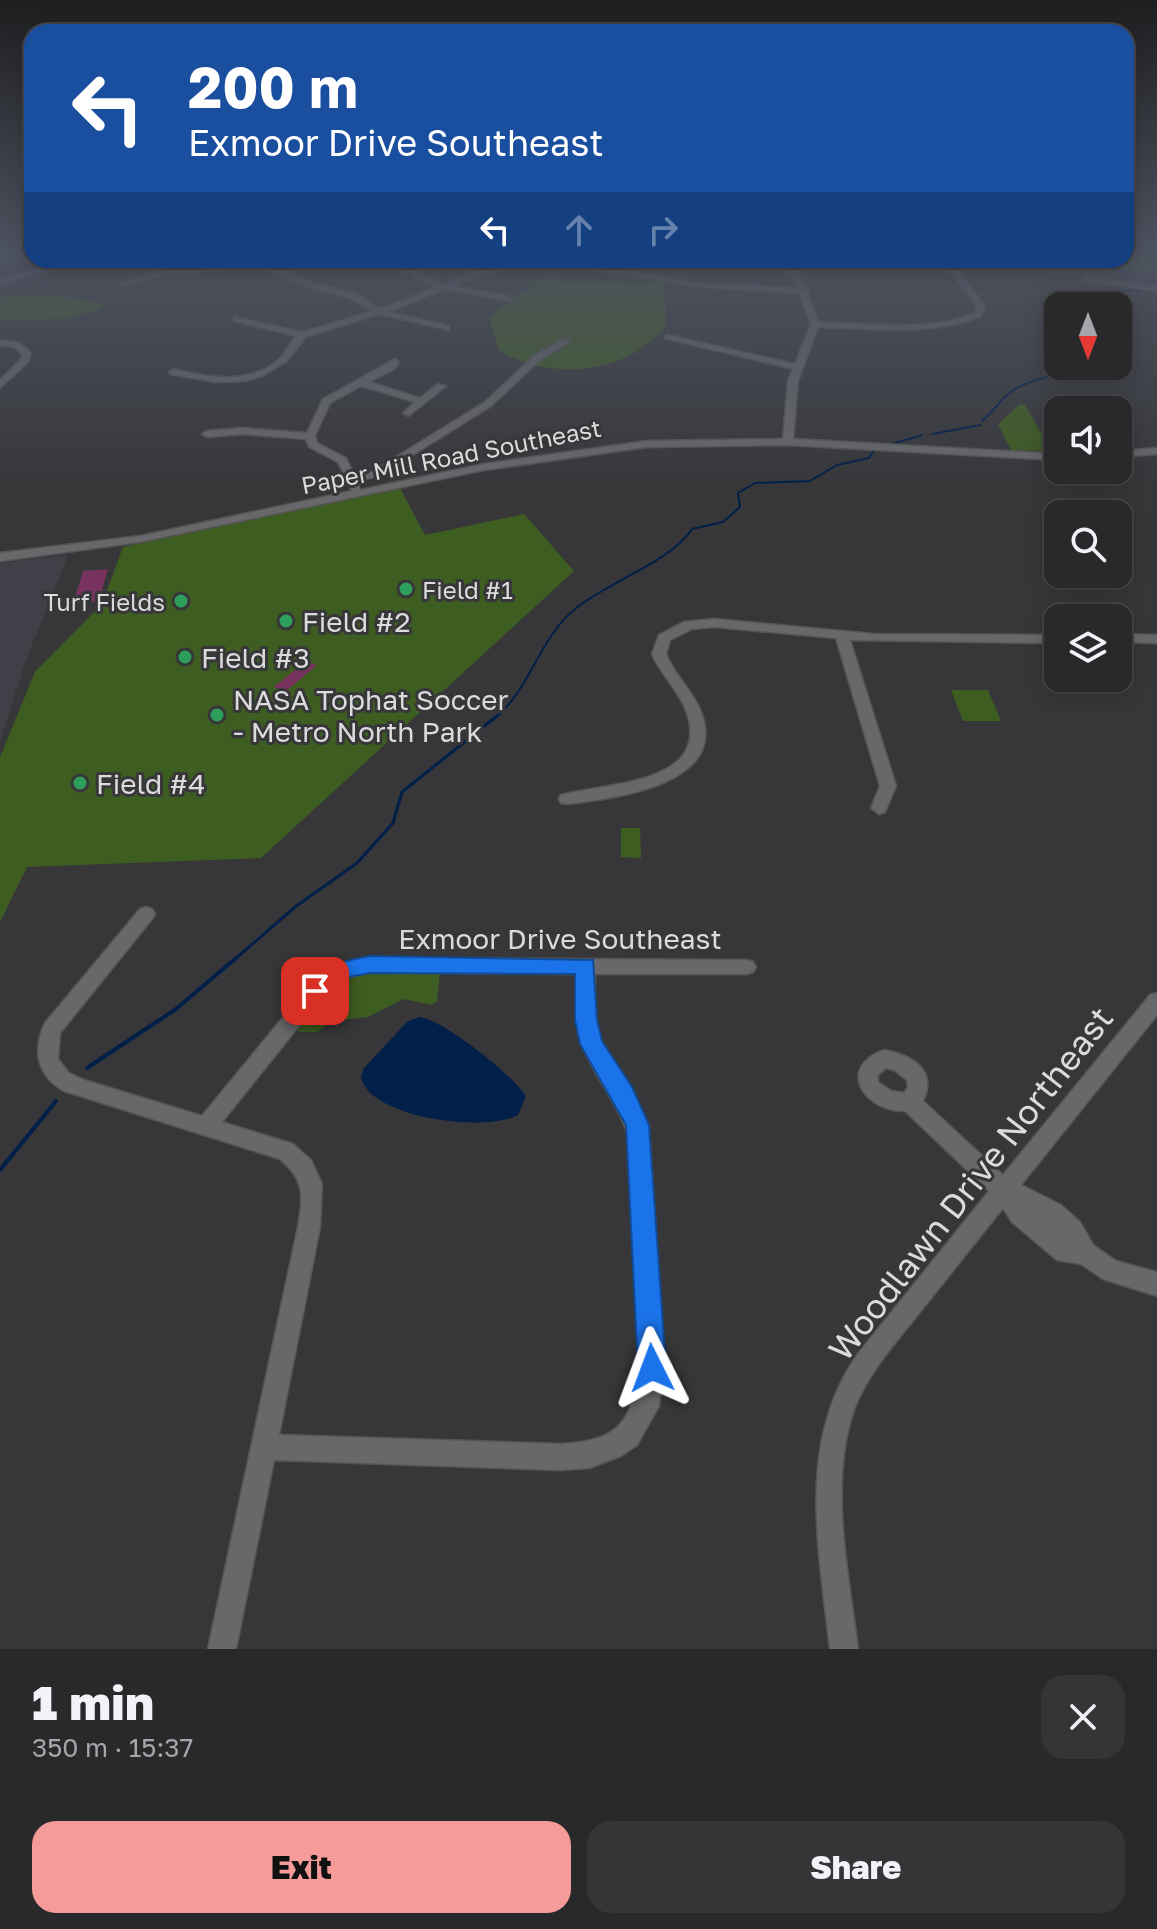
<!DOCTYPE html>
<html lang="en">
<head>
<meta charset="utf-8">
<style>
  :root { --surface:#29292c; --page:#353538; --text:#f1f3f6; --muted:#a5a6a9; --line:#454548; --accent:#f59b99 }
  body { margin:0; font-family:"Golos Text",sans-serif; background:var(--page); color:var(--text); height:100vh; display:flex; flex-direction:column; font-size:30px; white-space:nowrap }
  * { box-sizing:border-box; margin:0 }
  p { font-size:26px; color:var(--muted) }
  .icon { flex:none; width:44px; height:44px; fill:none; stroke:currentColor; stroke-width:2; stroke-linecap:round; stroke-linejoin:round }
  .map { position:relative; height:1649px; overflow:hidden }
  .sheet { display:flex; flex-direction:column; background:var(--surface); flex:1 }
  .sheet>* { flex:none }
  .guide { position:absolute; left:24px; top:24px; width:1110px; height:244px; border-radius:24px; box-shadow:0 4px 20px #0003,0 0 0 2px var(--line); background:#1a4fa0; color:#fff; overflow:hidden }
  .needle { width:52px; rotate:180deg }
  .controls { position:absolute; left:1044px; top:292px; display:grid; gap:16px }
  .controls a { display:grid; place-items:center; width:88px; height:88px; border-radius:16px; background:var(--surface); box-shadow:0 4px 20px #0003,0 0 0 2px var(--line); font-size:40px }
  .pin { position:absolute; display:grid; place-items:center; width:68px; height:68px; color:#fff; margin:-34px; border-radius:16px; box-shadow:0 4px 12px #0006 }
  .me { position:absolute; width:88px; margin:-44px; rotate:357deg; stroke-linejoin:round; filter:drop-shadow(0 0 6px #0008) }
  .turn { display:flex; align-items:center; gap:28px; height:168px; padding:0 32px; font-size:36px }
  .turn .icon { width:104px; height:104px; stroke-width:2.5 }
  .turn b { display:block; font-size:56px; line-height:68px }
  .lanes { display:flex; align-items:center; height:76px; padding:0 32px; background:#0003; justify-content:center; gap:40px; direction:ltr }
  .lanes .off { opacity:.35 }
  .round { display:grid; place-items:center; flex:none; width:84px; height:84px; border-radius:24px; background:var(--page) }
  .overview { display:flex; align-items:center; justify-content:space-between; height:136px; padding:0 32px }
  h1 { font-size:48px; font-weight:800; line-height:60px }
  .primary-button { display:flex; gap:16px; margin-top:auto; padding:16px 32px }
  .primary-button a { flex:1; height:92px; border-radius:24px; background:var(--accent); color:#111; font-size:32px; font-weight:800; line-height:92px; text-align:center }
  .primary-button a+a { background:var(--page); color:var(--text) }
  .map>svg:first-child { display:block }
</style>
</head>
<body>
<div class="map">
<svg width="1157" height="1649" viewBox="0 0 1157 1649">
  <rect width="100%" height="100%" fill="#37373a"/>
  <!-- built -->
  <path fill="#404049" d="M68,555L25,662L0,742V563Z"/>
  <!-- green -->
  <path fill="#3e5d21" d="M1126,254H1157V275L1058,260H1126Z
    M554,277L561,281L664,282L666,325C629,374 556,380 504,354L498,348L489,318C500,306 518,298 531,287L525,282Z
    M13,295L57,296L104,303L101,309L65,319L0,320V298Z
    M1020,404L1025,405L1052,451L1011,450L998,424Z
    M400,488L425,535L524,514L574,571L261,858L27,867L0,922V757L35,672L102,604L123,547Z
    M951,690H988L1001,721H963Z
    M621,828H640L641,858L621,857Z
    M355,970L440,972L437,1001L431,1005L404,999L368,1017L333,1021L317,1032H300L293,1026L330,982Z"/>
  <!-- water -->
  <path fill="#001f49" d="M420,1017C445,1021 511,1074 526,1096L518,1115C485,1133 369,1118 361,1077L364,1068L408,1021Z"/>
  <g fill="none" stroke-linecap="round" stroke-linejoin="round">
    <!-- stream-far2 -->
    <path stroke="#001f49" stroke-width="2" d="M1090,306L1105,300L1112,291L1141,290
      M982,421C995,410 1000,399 1015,389C1032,379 1053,378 1070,366
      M932,434L981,425
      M892,444L922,435
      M495,718C530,690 539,638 575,609C607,582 671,562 692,529L723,522L740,507L738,493L755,483L810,481L837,465L869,458L874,450"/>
    <!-- stream-far1 -->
    <path stroke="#001f49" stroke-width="3" d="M234,960L295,907L357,863L393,823L402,792L497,716"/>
    <!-- stream -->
    <path stroke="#001f49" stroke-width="4" d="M87,1068L176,1009L236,958
      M0,1170L56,1101"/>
  </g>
  <!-- building -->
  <path fill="#77335e" d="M108,569L99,601L73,604L83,571Z
    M306,661L317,665L285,692L274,687Z"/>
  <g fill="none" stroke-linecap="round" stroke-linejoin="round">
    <!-- minor casing -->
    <g stroke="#545456" stroke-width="3">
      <path id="minor" d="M69,260H81L0,284V280Z
        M253,260H266L304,280L356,294L380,309L437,287C419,281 405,274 393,260H401L420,275L444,284L480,269L522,261L566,260L697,283L797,288L786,260H794L805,289L809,291L807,293L818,322C868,323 927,333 975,313L977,306L949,270L956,268L985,306L981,316C931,337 871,328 818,327L798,381L793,439L1058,454V460L788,445L647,447L484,470L140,542L0,561V553L140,536L352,491L338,462L309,447L306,439L242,434L207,437L202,434L207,431L242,428L307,433L323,399L395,359L399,362L394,369L369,382L420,398L438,384L446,386L408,416L403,413L415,402L361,386L330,403L315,436L317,443L346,458L354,475L372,472L485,402L535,355L564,339L571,341L541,359L491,406L379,476L357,481L360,490L484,464L647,441L783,439L788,381L793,369L664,338L668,335L795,364L811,324L799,293L697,287L565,264L522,265L485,273L453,286L511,297V301L445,289L388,312L449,326V330L379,314L306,337L287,361L262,376L245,381L215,382L170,374L169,372L173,369C208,378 254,386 282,356C287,350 291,342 296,336L234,321V317L303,332L373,311L350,298L298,284L260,264L166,275L123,285L119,283L166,271Z
        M1086,277L1157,287V291L1083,281Z
        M0,340L19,343L31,353L28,362L0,388V380L21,359L22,354L14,347L0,346Z
        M1157,448V454L1118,457V451Z
        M714,619L873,634L1058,635V643L850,640L896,786L885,812L879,814L871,808L880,786L836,638L714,627L692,629L670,640L666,654C674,675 693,691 701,712C729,785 615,798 567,804L561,803L559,799L561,795C604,783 711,785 687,713C680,692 661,675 652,654L659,635L684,622Z
        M1118,634L1157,635V643L1118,642Z
        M146,907L152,909L155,914L152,919L60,1033L58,1059L69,1073L84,1080L202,1116L317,976L337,965L370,958L747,960L753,962L756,967L753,972L747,974H595C595,997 593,1020 601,1042C614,1079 641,1102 650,1143L664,1368L659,1406L637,1445L621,1456L589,1468L561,1470L274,1460L236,1649H208L298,1227C303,1196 306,1181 280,1159L64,1091C37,1076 32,1050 45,1023L140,909ZM370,972L577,974C576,996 574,1020 581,1042C594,1078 621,1105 630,1143L640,1368C630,1424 620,1440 561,1444L279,1435L320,1227L322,1184L311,1160L293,1144L222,1122L331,986L347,977Z
        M1157,993V1015L1021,1185L1061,1205L1080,1222L1093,1245L1116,1261L1157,1272V1296L1103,1279L1081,1264L1057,1260L1012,1222L1003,1208C975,1243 948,1277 920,1312C894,1345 863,1378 851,1419C830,1493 849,1575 858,1649H830C819,1550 796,1442 857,1355L989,1191L905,1111C865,1112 835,1068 884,1050C912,1055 938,1070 923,1101L1003,1175L1150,995ZM886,1068L894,1070L907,1080L908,1087L904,1093L891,1091L878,1082V1075Z"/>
    </g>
    <!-- minor -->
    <use href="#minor" fill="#68686b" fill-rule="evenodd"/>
  </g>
  <!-- sky -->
  <linearGradient id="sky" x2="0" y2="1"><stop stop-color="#1e1e20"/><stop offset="0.52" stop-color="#4d5360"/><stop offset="1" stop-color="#4d5360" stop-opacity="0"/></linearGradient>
  <rect width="1157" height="485" fill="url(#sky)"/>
  <!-- route -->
  <path fill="#1a73e8" stroke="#114b97" stroke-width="2" d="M370,956L593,960L597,1020L602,1041L632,1087L649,1125L666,1368L662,1378L652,1382L642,1378L638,1368L626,1125L580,1044L575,1020V974L370,973L348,977L322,997H308L304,991C316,967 347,960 370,956Z"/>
  <!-- markers -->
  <g fill="#2e9e5b" stroke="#37373a" stroke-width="3">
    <circle cx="406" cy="589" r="8"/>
    <circle cx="181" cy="601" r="8"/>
    <circle cx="286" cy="621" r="8"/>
    <circle cx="185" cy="657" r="8"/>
    <circle cx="217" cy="715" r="8"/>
    <circle cx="80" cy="783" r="8"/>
  </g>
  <g text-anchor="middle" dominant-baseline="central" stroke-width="6" stroke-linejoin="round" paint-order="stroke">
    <!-- far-street labels -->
    <g font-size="24" fill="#dbdbdd" stroke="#37373a">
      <text transform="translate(451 456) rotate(-11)">Paper Mill Road Southeast</text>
    </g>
    <!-- far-poi labels -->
    <g font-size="24" fill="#dbdbdd" stroke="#37373a" text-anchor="start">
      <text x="422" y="589">Field #1</text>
      <text x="165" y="601" text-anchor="end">Turf Fields</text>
    </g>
    <!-- poi labels -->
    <g font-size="28" fill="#dbdbdd" stroke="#37373a" text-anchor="start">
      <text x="302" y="621">Field #2</text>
      <text x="201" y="657">Field #3</text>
      <text x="233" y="699">NASA Tophat Soccer<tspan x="233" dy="32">- Metro North Park</tspan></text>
      <text x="96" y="783">Field #4</text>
    </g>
    <!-- street labels -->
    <g font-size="28" fill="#dbdbdd" stroke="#37373a">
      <text x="560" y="938">Exmoor Drive Southeast</text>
    </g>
    <!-- near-street labels -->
    <g font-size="34" fill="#dbdbdd" stroke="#37373a">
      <text transform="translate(970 1183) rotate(-52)">Woodlawn Drive Northeast</text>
    </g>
  </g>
</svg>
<div class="controls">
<a><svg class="needle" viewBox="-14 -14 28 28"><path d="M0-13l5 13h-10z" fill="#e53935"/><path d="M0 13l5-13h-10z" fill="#a5a6a9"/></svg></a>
<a><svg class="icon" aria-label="sound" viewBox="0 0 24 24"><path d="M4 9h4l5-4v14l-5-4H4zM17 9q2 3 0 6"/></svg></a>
<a><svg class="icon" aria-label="search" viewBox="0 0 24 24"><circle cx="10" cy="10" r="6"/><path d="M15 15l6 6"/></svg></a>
<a><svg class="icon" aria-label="layers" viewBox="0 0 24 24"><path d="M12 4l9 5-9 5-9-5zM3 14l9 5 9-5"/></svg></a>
</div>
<div class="pin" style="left:315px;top:991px;background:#d93025"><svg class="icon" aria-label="arrive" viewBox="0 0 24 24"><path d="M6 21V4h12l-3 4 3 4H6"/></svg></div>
<svg class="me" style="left:652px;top:1368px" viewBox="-20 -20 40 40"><path d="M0-17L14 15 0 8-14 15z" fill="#1a73e8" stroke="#fff" stroke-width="4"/></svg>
<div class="guide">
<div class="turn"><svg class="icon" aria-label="left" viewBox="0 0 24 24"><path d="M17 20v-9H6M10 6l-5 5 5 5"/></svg><div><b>200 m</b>Exmoor Drive Southeast</div></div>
<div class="lanes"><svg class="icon" aria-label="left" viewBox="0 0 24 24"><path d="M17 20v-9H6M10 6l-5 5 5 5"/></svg><svg class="icon off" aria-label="ahead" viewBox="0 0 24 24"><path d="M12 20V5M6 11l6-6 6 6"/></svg><svg class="icon off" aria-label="right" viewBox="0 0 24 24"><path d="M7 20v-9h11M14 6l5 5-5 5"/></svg></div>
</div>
</div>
<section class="sheet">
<div class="overview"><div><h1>1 min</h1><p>350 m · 15:37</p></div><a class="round"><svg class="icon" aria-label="close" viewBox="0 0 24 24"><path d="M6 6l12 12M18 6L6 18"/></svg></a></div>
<div class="primary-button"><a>Exit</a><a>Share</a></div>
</section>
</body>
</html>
